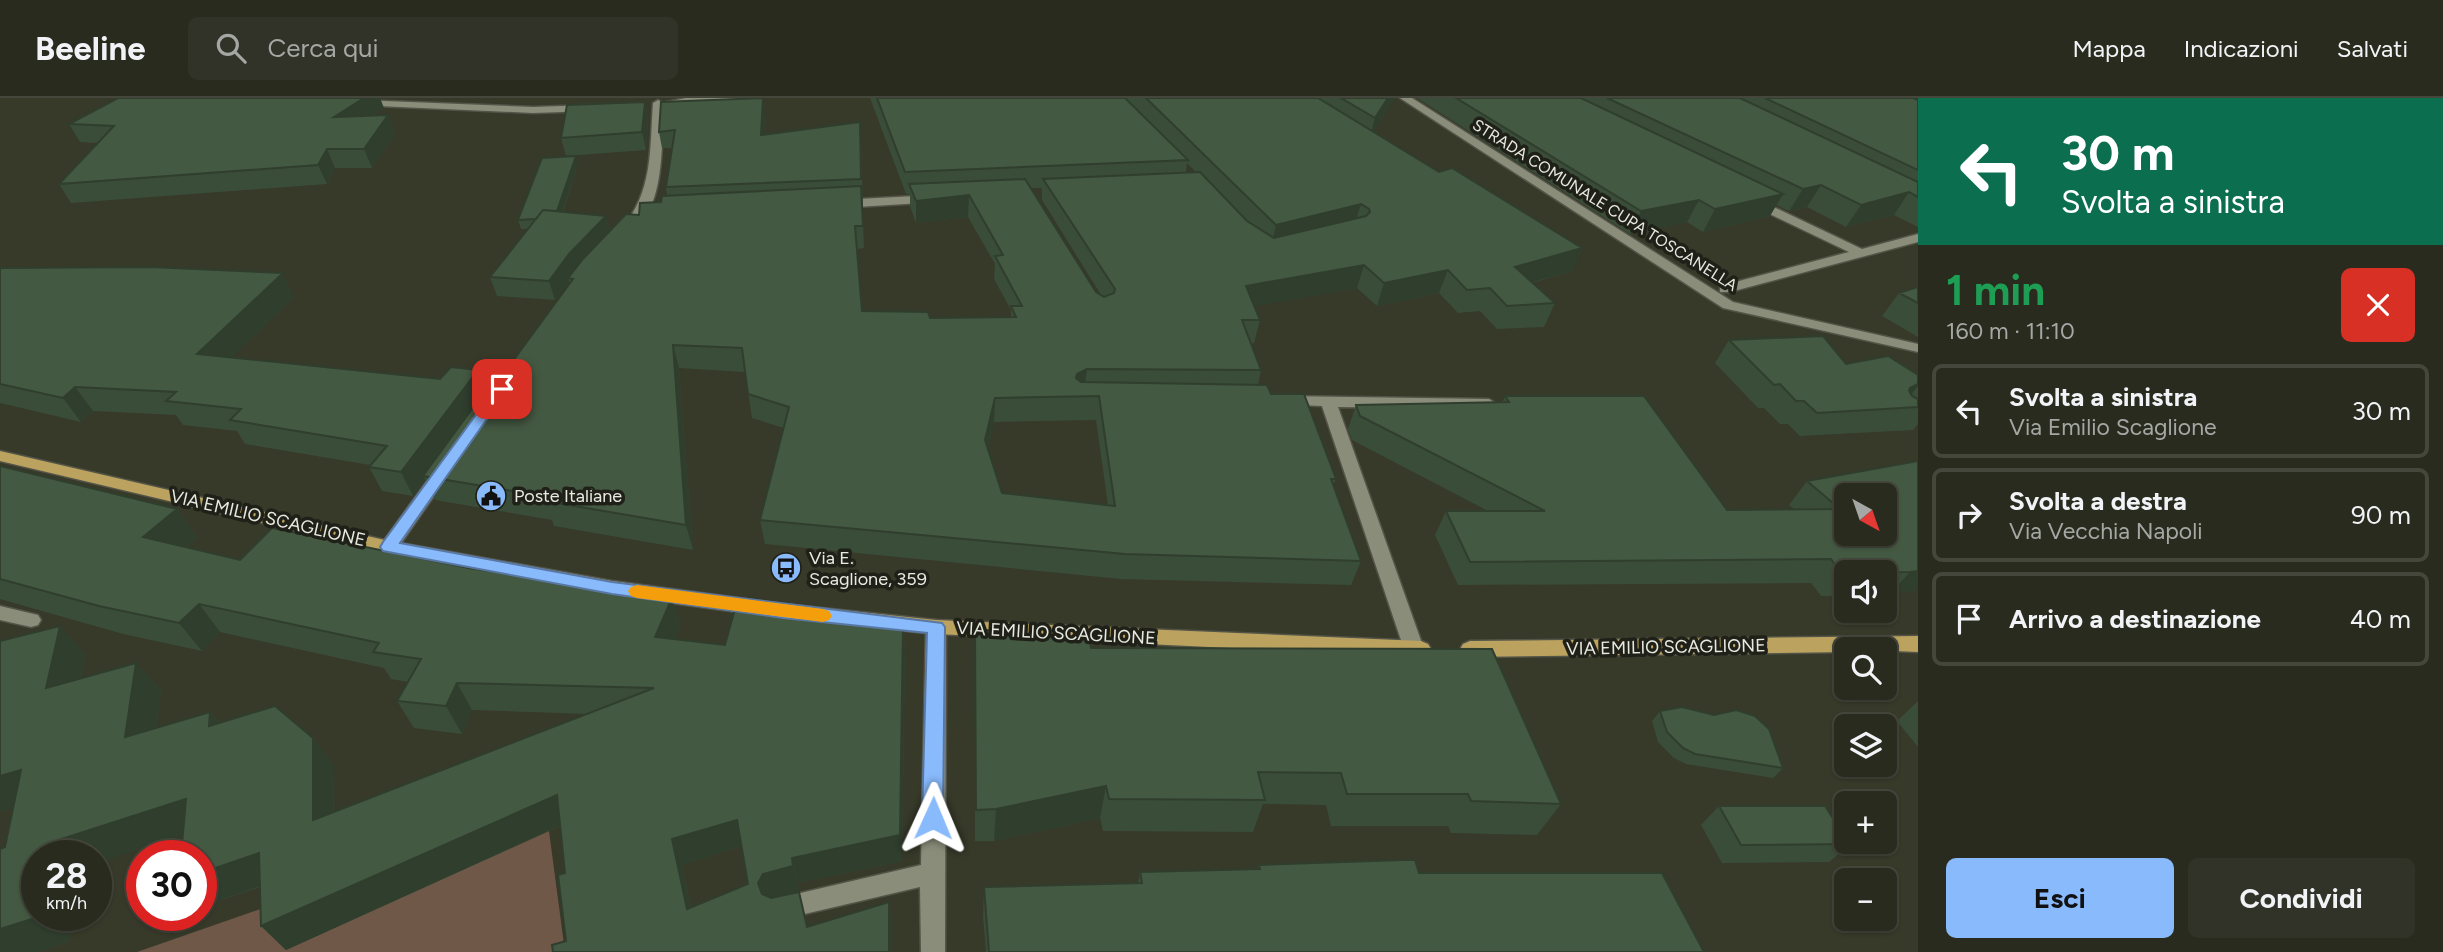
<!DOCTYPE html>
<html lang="it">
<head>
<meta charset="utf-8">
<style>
  :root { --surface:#292b1f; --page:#313328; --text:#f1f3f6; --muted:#a5a7a4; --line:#45473d; --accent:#89bafc }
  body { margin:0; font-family:Figtree,sans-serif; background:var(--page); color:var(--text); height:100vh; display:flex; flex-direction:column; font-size:26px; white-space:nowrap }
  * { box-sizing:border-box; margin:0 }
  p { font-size:23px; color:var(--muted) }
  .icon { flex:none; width:38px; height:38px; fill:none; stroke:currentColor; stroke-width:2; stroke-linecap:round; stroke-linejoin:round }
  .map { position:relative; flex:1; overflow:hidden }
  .sheet { display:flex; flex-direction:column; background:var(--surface); width:525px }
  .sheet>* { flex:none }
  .banner { background:#0b6e4f; color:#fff; overflow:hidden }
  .needle { width:46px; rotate:140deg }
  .tools { position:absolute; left:1834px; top:385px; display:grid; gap:14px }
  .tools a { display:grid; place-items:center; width:63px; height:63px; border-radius:10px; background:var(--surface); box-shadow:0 2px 5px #0004,0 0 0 2px var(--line); font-size:35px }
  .speed { position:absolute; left:21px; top:742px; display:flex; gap:14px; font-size:35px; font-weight:700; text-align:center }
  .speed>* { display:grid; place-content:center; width:91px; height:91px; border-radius:50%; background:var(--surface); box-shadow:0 2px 5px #0004,0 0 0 2px var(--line); line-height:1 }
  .speed small { font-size:18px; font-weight:400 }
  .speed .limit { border:10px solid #d22; background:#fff; color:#111 }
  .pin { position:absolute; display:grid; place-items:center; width:60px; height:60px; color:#fff; margin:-30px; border-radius:14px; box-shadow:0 4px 10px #0006 }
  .me { position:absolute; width:77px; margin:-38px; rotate:1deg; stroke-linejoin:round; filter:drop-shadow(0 0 5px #0008) }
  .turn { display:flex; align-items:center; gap:24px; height:147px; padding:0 28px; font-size:32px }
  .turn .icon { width:91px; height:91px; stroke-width:2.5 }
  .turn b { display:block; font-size:49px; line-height:60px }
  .round { display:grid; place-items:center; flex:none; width:74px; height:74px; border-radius:10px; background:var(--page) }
  .overview { display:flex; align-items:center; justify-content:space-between; height:119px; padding:0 28px }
  h1 { font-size:42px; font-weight:700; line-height:52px; color:#1e9e55 }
  .cta { display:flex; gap:14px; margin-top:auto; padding:14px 28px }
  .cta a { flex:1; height:80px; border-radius:10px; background:var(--accent); color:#111; font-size:28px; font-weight:700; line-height:80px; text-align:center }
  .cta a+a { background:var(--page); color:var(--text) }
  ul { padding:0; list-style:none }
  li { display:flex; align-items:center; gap:21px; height:94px; margin:0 14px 10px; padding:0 14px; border:4px solid var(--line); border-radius:10px }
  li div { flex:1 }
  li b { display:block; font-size:26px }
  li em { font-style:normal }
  header { display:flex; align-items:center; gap:42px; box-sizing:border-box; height:98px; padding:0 35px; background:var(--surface); border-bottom:2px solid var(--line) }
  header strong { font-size:33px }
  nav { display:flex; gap:38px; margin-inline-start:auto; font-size:24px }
  .search { width:490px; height:63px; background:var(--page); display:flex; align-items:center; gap:18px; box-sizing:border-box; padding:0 24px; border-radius:10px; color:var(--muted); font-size:26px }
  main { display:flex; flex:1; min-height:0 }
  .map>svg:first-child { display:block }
</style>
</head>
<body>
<header>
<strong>Beeline</strong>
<div class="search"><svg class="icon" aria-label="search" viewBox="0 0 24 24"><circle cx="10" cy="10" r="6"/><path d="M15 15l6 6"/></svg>Cerca qui</div>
<nav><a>Mappa</a><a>Indicazioni</a><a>Salvati</a></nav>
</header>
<main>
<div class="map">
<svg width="1918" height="854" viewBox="0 0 1918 854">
  <rect width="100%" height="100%" fill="#373929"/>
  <!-- green -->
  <path fill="#6f5848" d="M549,733L565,854H137L283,803L287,851Z"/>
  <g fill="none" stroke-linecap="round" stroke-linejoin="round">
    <!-- minor casing -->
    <g stroke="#535447" stroke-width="3">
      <path id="minor" d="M746,0L741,3L671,7L666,4L686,0Z
        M1400,0H1412L1733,204L1918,246V254L1723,210Z
        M360,2L533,9L591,7L596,10L591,13L533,15L356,7L355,5Z
        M658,2L663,5C662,33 666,114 634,126L628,122C653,88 650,45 653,5Z
        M934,97L940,101L938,104L840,110L834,106L840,102Z
        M1753,99L1862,151L1918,136V144L1730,194H1720V188L1849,154L1749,106L1747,103Z
        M1283,298L1489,301L1497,306L1489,311L1338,309L1424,551L1421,556L1414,559L1407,556L1404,551L1322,308L1278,306L1275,303Z
        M444,366L452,372L395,454H383L380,449L383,444L438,368Z
        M0,508L38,517L41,522L38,527L31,529L0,522Z
        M936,522L943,524L946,529L945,854H921L920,789L779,822L771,819L767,811L771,803L779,800L921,767L926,529L929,524Z"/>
    </g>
    <!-- major casing -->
    <g stroke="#535447" stroke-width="3">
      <path id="major" d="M0,353L389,443L612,483L783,506L936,522L1421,543L1428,546L1431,551L1428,556L1421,559L936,536L783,520L612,497L389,455L0,363Z
        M1918,538V554L1846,551V554L1470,559L1463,556L1460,551L1463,546L1470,543Z"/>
    </g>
    <!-- minor -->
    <use href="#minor" fill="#8a8d7a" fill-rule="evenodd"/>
    <!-- major -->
    <use href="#major" fill="#bba25e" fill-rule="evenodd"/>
  </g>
  <!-- wall -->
  <path fill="#3a4d39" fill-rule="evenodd" d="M870,0H1395L1373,34L1439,74L1582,150L1572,173L1532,185L1555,205L1544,229L1497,231L1480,213L1458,215L1439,195L1377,208L1357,190L1254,208L1260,222L1254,245H1251L1261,272L1258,287L1271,296L1336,381L1333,388L1361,463L1351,487L1121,481L765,446L760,422L784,330L752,320L745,274L679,270L693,452L554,428L552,422L435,402L425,381L413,398L382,393L369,369L370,367L245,346L237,333L183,327L176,317L93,313L81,324L0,305V170L294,199L232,259L440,281L478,272L486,293L504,275L570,186L569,183L555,202L497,198L490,179L528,131H521L518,122L578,67L563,114L606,118L610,132L661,104L667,97L666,89L672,50H662L659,34L765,16L764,36L861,40L864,150L857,151L862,213L930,220L1011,219V212L994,181L995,166L968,119L916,125L910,108V96H906ZM1187,65L1196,74L1186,75ZM1031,90H1042V102L1101,197L1096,194ZM1096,322L1108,407L1002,395L988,351L994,324Z
    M1417,0H1913L1918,2V129L1894,117L1846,129L1807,109L1789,113L1776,107L1770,118L1703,134L1687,124L1630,136Z
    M645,4L648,21L646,52L566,58L561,40Z
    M384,10L372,18L388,17L395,36L372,70H335L327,86L71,105L59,86L97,45L80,44L69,26Z
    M1918,189V239L1882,218L1899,195Z
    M1729,242L1846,266L1918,277V326L1913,332L1800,338L1788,326H1780L1764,310H1758L1715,265Z
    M1505,298L1727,412L1794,411L1789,407L1807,383L1918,363V492L1885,498V474H1846V498H1821L1811,485L1458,487L1435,437L1446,413H1488L1352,342L1348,331L1356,307L1502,305Z
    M0,368L177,411L197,439L186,449L240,462L272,430L469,470L672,500L680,528L674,541L725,547L735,511L903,527L905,555L902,763L797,785L799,793L774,799L799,794L807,829L889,804L892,829V854H553L552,847L566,843L558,777L565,775L560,728L286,852L261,828L260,789L206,807L201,803V758H181L183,736L96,765V758H37V817H72L68,844L38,854H0V751L5,749L13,710L0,714V543L60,528L85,556L81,580L136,565L161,592L156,630L210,614L220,625L275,608L313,640L333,667L334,714L588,616L472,612L462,636L414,630L397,603L408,584L391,581L384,570L220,534L202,553L123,536L0,501ZM741,748L748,786L691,809L682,767Z
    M975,531L1091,550L1561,706L1537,737L1451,735L1448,728H1331L1326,707L1263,706L1253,734L1103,733L1100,720L994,743H975Z
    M1918,603V649L1897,623Z
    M1660,613L1783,670L1773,680L1686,666L1674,660L1658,644L1652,623Z
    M1719,708L1851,746L1829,764L1722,765L1701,727Z
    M1259,767L1419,775L1704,854H986L983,818L984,789L1138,785L1140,774L1257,771Z"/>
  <!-- shaded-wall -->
  <path fill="#303e2e" d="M364,0H380L384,10L342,37L334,19Z
    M763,0L765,16L763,54L761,37Z
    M1388,0H1395L1369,41L1375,20Z
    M645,4L648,21L646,52L642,34Z
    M388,17L395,36L372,70L364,51Z
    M327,51L335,70L327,86L318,67Z
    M576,58L578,67L557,130L555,120Z
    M1821,87L1807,109L1789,113L1803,91Z
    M861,88L863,110L864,150L863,128Z
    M1909,94L1894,117L1846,129L1861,107Z
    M1783,96L1770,118L1703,134L1715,111Z
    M969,97L968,119L916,125V103Z
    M1699,102L1687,124L1630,136L1641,113Z
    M1361,106L1354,128L1271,149L1276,127Z
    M606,118L611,136L568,180L569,183L555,202L549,183L569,156Z
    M1582,150L1572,173L1505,192L1515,169Z
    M1364,167L1357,190L1241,211L1246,188Z
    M1448,172L1439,195L1377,208L1384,185Z
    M283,175L294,199L212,279L197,256Z
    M673,247L679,270L693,452L686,427Z
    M1087,271L1084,294L1075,300L1077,276Z
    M478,272L487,296L423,378L425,381L413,398L401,374Z
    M1918,286V288L1902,308L1910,290Z
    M75,289L93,313L81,324L63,300Z
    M995,300L994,324L985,366V342Z
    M177,411L197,439L165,467L143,439Z
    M1918,473V492L1888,498L1910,474Z
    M672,500L680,528L663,567L655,539Z
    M199,506L220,534L202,553L179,525Z
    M903,527L905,555L902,763L797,785L792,760Z
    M60,528L85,556L74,617L46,590Z
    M136,565L161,592L151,666L125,639Z
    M457,585L472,612L462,636L446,608Z
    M210,614L233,641L209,628Z
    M313,640L333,667L334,748L313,722Z
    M21,672L52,699L0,714V678Z
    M1106,688L1100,720L994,743L996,711Z
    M557,697L570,723L286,852L261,828Z
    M186,701L211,727L96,765V758H46L49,745Z
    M737,722L744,747L682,767L696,835L687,811L672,741Z
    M259,755L283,780L206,807L201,803V775Z
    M793,768L799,793L770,801L765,810L758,785L763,776Z
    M889,804L892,829V854H889Z
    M37,808V817H72L68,844L38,854H0V831Z"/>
  <!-- building -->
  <path fill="#445942" stroke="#303e2e" stroke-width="2" fill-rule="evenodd" d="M118,0H364L334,19L388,17L364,51H327L318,67L59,86L114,28L69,26Z
    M763,0L761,37L860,24L861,81L666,89L675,32L659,34L661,4Z
    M877,0H1125L1188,62L905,74Z
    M1146,0H1318L1439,74L1452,70L1582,150L1515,169L1555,205L1507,208L1490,190L1467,192L1448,172L1384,185L1364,167L1246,188L1260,222H1242L1261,272L1087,271L1077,276L1076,280L1081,284L1267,287L1271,296H1304L1336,381H1331L1361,463L1125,456L760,422L789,309L748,296L742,250L673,247L686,427L545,403L548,399L423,378L499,274L504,275L573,181L568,180L583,161L626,116L639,117L640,105L661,104L662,98L861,88L863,128H855L862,213L928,214L930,220L1016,219L1011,208H1022L995,158L1003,157L969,97L916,103L909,86L1025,81L1096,194L1104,199L1114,195L1115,191L1043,81L1200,74L1247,123L1274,140L1366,118L1370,114L1369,111L1361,106L1276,127ZM1099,298L1115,408L1002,395L985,342L995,300Z
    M1341,0H1388L1375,20Z
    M1456,0H1581L1783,96L1715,111L1699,102L1641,113Z
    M1607,0H1740L1918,84V99L1909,94L1861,107L1821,87L1803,91Z
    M1765,0H1913L1918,2V72Z
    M645,4L642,34L561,40L567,7Z
    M576,58L557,113L543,112L536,121L518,122L542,60Z
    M543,112L606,118L569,156L549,183L490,179Z
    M150,169L283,175L197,256L440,281L451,269L478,272L401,374L369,369L387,348L230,322L241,311L166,303L176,294L75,289L63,300L0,286V170Z
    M1918,189V205L1899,195Z
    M1823,238L1846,266L1888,258L1918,277V286L1910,290L1909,293L1912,298L1918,301V309L1817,315L1804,303H1796L1780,286L1774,287L1729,242Z
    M1505,298H1644L1727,412L1840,411L1807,383L1918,363V473L1910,474L1841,475L1831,461L1470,464L1446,413H1545L1360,318L1356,307L1509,304ZM1846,397H1885V436H1846Z
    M0,368L177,411L143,439L240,462L272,430L469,470L672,500L655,539L725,547L735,511L903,527L900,737L792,760L793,768L763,776L758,785L762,796L771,800L799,794L807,829L889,804V854H553L552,847L566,843L558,777L565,775L557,697L261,828L259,755L201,775V758H181L186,701L49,745L46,758H37V808L35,820L0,831V751L5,749L21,672L0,678V543L60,528L46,590L136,565L125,639L210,614L209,628L275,608L313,640V722L654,590L457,585L446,608L397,603L421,561L373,554L379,545L199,506L179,525L99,508L0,481ZM737,722L748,786L687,811L672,741Z
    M975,531L1090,542L1091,550L1492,551L1561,706L1471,703L1468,696H1347L1341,675L1258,674L1265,702L1109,701L1106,688L996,711L976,712Z
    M1682,609L1714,617L1736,612L1755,618L1769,631L1783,670L1695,656L1683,650L1667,634L1660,613Z
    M1719,708H1825L1846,740V744H1849L1851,746L1741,747Z
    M1403,762H1415L1419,775H1662L1704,854H989L984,789L1142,785L1140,774L1260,771L1259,767Z"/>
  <!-- route -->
  <path fill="#89bafc" stroke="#5979a4" stroke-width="2" d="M502,287L508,291L400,445L612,484L942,525L945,529L943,720L940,727L933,730L925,727L922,720L927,535L783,520L612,496L383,453L380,449L383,444L497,288Z"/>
  <!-- slow -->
  <path fill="#f59e0b" d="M637,487L823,511L829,513L832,518L829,522L823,524L637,500L631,498L628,493L631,489Z"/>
  <!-- icons -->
  <defs>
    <g id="civic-disc" transform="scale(1.575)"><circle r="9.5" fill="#89bafc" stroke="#1f2018"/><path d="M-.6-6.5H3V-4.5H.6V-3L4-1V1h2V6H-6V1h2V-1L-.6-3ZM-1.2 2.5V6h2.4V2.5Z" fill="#111"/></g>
    <g id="bus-disc" transform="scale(1.575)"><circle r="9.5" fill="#89bafc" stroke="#1f2018"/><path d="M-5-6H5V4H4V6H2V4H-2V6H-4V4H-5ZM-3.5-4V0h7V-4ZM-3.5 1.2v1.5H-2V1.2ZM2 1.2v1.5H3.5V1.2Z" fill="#111"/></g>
  </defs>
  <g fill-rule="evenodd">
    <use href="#civic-disc" x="491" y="398"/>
    <use href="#bus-disc" x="786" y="470"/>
  </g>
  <g text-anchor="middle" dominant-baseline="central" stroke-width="7" stroke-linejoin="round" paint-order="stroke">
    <!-- far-street labels -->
    <g font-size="16" fill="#e8e9df" stroke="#1f2018">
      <text transform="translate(1605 107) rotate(32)">STRADA COMUNALE CUPA TOSCANELLA</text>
    </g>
    <!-- poi labels -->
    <g font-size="18" fill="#e8e9df" stroke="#1f2018" text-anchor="start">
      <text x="514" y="398">Poste Italiane</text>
      <text x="809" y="460">Via E.<tspan x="809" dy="21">Scaglione, 359</tspan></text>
    </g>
    <!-- street labels -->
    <g font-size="18" fill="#e8e9df" stroke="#1f2018">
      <text transform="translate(268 420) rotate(13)">VIA EMILIO SCAGLIONE</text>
      <text transform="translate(1056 535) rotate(3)">VIA EMILIO SCAGLIONE</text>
      <text transform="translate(1666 549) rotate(-1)">VIA EMILIO SCAGLIONE</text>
    </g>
  </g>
</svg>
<div class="tools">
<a><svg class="needle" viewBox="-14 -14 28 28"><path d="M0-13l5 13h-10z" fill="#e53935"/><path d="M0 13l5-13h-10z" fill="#a5a7a4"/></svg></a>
<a><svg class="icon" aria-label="sound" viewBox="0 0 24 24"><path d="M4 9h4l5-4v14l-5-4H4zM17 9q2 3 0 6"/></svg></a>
<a><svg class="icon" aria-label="search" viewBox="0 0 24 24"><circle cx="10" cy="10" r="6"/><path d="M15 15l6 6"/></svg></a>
<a><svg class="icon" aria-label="layers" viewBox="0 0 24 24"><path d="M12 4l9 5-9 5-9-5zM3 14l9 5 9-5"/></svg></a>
<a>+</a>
<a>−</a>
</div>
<div class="speed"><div>28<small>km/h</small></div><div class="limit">30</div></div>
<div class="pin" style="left:502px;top:291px;background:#d93025"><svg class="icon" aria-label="arrive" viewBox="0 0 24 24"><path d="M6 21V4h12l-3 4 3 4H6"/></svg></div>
<svg class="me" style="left:933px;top:720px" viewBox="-20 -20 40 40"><path d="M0-17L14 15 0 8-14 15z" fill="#89bafc" stroke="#fff" stroke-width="4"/></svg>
</div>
<section class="sheet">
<div class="banner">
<div class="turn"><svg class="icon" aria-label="left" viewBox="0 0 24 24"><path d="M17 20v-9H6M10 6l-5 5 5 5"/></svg><div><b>30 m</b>Svolta a sinistra</div></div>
</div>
<div class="overview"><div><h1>1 min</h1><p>160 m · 11:10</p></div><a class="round" style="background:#d93025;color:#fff"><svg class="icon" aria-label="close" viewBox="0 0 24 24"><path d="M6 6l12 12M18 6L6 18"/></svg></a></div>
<ul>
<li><svg class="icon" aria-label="left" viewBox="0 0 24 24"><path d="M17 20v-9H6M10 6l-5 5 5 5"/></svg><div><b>Svolta a sinistra</b><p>Via Emilio Scaglione</p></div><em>30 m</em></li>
<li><svg class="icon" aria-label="right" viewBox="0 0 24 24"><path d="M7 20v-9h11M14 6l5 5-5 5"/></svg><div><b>Svolta a destra</b><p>Via Vecchia Napoli</p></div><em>90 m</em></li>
<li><svg class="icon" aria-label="arrive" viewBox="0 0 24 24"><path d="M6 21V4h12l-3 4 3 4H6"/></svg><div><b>Arrivo a destinazione</b></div><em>40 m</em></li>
</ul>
<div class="cta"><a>Esci</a><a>Condividi</a></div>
</section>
</main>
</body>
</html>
